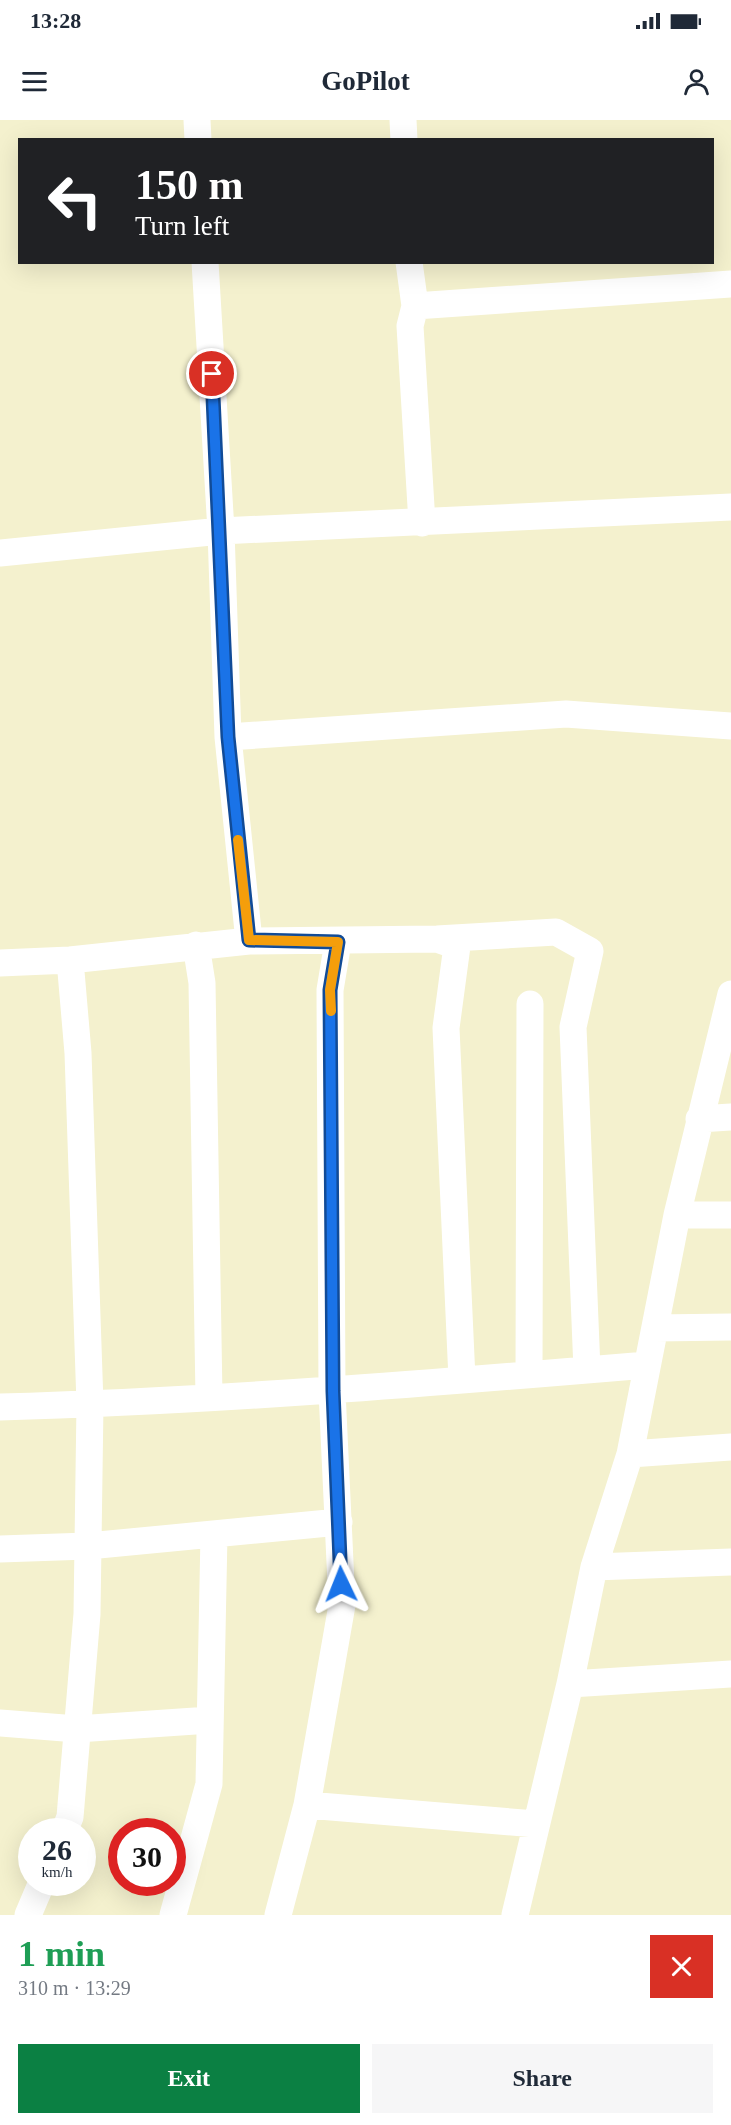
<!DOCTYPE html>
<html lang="en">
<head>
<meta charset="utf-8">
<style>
  :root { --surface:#fff; --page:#f6f6f7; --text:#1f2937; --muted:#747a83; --accent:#0b8043 }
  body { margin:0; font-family:"Times New Roman",serif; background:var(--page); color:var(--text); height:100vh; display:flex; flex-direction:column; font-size:22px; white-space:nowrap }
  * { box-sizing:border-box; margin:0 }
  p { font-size:20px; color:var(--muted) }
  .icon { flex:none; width:33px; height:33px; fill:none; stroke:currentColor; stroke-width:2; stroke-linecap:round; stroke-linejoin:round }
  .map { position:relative; height:1795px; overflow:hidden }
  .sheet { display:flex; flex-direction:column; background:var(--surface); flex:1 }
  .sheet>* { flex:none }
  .guide { position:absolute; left:18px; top:18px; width:696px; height:126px; border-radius:0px; box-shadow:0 6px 24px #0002; background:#202124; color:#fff; overflow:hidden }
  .speed { position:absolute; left:18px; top:1698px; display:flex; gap:12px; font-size:30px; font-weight:700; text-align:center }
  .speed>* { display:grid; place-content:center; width:78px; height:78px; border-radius:50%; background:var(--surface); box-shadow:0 6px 24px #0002; line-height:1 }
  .speed small { font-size:15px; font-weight:400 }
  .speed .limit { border:9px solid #d22; background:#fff; color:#111 }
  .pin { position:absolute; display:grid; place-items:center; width:51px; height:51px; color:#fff; margin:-26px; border:3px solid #fff; border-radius:50%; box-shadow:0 2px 6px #0007 }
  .me { position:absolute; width:66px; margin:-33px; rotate:358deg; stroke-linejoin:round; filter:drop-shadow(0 0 4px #0008) }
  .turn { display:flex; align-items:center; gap:21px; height:126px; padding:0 18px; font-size:27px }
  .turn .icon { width:78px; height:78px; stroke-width:2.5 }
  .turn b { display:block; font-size:42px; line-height:51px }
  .round { display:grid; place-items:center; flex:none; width:63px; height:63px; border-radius:0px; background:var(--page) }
  .head { display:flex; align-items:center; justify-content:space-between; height:102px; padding:0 18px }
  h1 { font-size:36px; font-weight:800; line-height:45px; color:#1e9e55 }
  .action { display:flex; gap:12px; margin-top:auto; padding:12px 18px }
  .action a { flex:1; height:69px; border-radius:0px; background:var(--accent); color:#fff; font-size:24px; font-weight:800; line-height:69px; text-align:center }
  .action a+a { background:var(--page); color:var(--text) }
  .status { display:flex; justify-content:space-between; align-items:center; height:42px; padding:0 30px; background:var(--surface); direction:ltr }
  .status svg { height:16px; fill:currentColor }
  header { display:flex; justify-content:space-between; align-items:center; height:78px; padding:0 18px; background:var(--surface); font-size:27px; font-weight:800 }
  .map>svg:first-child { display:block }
</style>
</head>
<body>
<div class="status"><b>13:28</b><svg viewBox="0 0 49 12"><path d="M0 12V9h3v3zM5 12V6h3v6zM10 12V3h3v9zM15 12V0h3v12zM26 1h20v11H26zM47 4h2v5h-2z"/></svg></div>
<header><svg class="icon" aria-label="menu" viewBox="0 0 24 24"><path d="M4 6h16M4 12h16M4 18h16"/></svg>GoPilot<svg class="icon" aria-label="person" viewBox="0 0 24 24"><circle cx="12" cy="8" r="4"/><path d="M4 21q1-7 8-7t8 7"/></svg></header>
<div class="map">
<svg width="731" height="1795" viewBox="0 0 731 1795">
  <rect width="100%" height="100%" fill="#f4f1ce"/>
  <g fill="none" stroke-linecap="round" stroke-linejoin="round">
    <!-- minor -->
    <path stroke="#fff" stroke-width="27" d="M197,0L198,20
      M403,0L404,20
      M205,142L221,411L228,617L249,821
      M409,142L415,186L410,206L422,403
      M415,186L731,164
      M0,433L221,411L731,387
      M228,617L566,594L731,606
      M437,819L457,826L446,908L462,1259
      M196,825L202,863L209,1277
      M0,843L70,840L249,821L437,819L556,812L590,831L573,907L587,1250
      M699,999L731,997
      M677,1095H731
      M655,1208L731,1207
      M529,1254L530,884
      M0,1287C216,1281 432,1263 647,1245
      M630,1334L731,1327
      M0,1429L88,1426L339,1402
      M594,1447L731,1442
      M570,1564L731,1554
      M0,1603L77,1609L210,1600
      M307,1685L536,1704
      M64,1712L70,1697L87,1494L90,1284L78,933L70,840
      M28,1795L42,1762
      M173,1795L209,1664L214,1414
      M278,1795L307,1685L342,1485L332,1271L330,870L338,822
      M515,1795L570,1564L594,1447L630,1334L677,1095L731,874"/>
  </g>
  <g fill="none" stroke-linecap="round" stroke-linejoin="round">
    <!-- route casing -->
    <g stroke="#114b97" stroke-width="15">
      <path id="route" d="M212,254L228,617L249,820L338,822L330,870L333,1271L341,1464"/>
    </g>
    <!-- route -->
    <use href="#route" stroke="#1a73e8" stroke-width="10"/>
    <!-- slow -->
    <path stroke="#f59e0b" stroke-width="10" d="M238,720L249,820L338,822L330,870L331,891"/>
  </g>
</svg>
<div class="speed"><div>26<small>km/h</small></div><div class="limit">30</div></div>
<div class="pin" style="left:212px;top:254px;background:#d93025"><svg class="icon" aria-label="arrive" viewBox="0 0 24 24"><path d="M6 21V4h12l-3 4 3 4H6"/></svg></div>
<svg class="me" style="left:341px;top:1464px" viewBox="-20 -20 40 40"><path d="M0-17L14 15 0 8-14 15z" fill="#1a73e8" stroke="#fff" stroke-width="4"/></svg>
<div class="guide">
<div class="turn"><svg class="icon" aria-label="left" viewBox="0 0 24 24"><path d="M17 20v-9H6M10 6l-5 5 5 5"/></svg><div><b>150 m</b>Turn left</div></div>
</div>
</div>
<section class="sheet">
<div class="head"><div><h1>1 min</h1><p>310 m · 13:29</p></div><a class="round" style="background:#d93025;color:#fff"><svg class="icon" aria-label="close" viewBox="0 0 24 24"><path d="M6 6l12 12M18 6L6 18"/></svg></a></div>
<div class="action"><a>Exit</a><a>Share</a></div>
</section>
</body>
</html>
